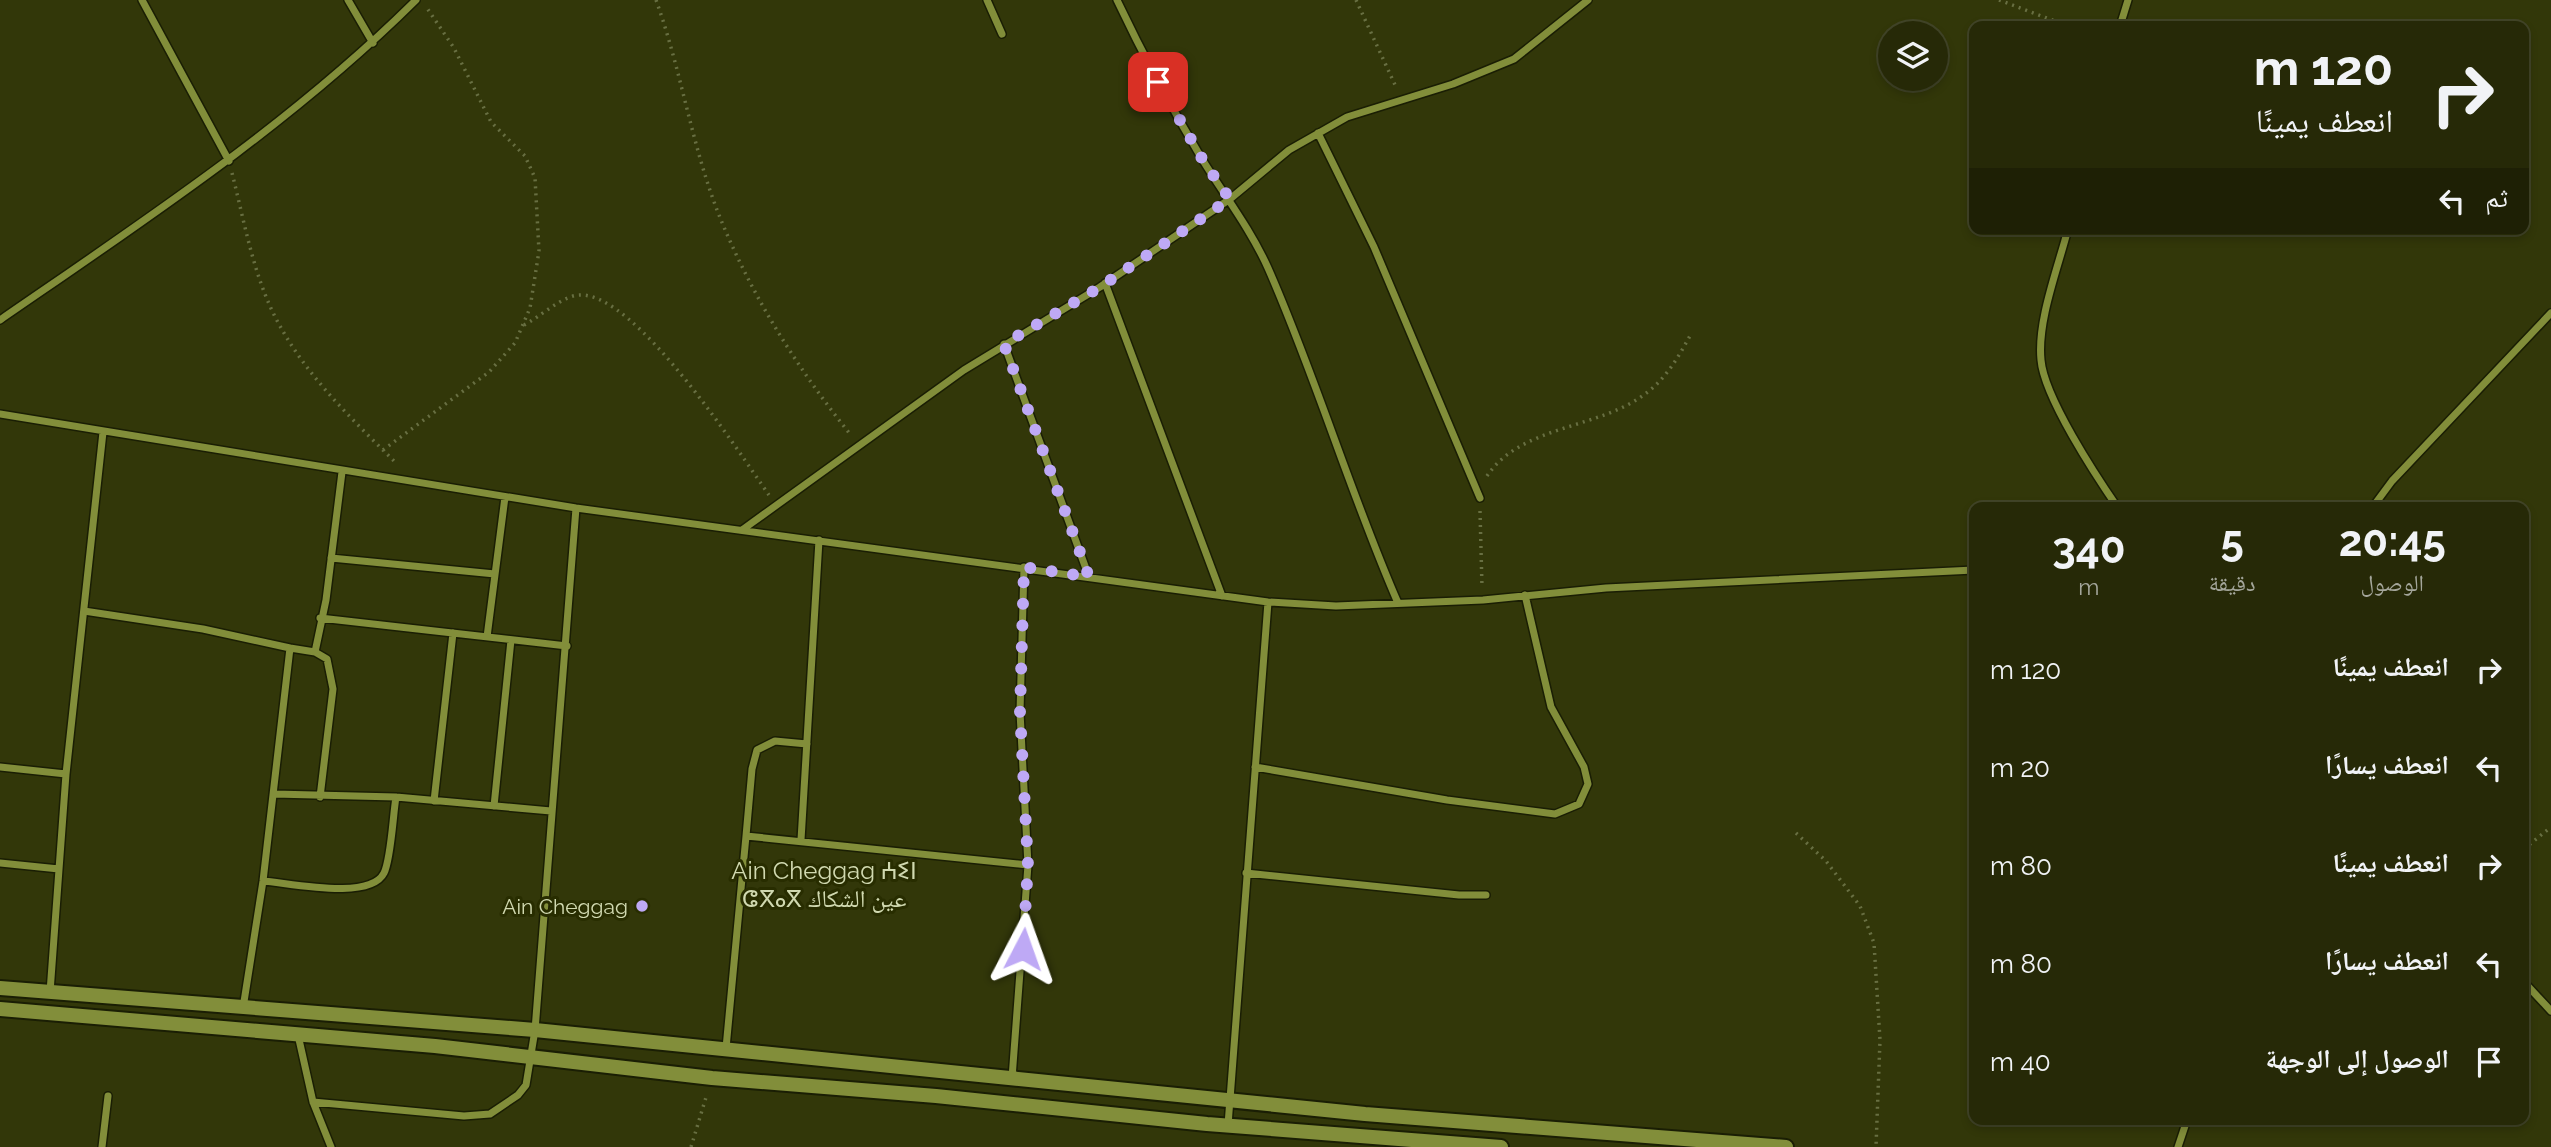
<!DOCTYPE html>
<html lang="ar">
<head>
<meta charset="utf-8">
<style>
  :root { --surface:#262907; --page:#323515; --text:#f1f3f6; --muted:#a4a69b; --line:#424528 }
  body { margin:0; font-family:Raleway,"Noto Naskh Arabic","Noto Sans Tifinagh",sans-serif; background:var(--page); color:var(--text); direction:rtl; height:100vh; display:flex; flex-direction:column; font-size:26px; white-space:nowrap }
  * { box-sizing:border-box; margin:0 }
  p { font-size:23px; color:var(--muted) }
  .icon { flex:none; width:38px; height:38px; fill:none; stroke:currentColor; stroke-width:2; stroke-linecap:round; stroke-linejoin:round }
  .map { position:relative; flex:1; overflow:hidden; direction:ltr }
  .side { position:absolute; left:1969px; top:502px; width:560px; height:623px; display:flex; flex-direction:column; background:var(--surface); border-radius:14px; box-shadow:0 4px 10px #0003,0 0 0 2px var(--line); direction:rtl }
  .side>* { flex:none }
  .banner { position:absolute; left:1969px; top:21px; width:560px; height:214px; border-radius:14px; box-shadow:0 4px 10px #0003,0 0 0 2px var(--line); direction:rtl; background:#262907; color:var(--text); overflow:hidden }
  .tools { position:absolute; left:1878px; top:21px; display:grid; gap:14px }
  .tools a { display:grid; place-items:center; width:70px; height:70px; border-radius:50%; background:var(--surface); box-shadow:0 4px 10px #0003,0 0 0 2px var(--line); font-size:35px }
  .pin { position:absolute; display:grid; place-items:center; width:60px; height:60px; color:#fff; margin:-30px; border-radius:14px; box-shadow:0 4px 10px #0006 }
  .me { position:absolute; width:77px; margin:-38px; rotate:4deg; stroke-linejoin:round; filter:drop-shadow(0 0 5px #0008) }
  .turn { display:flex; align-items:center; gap:24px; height:147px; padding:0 21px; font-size:32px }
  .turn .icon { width:91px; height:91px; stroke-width:2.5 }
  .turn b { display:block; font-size:49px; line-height:60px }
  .then { display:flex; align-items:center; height:66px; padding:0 21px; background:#0003; gap:14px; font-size:26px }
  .eta { display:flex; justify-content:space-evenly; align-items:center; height:119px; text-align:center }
  .eta b { font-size:42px; font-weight:700; line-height:49px }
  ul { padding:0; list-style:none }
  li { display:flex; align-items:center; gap:21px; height:98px; padding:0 21px }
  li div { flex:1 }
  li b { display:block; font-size:26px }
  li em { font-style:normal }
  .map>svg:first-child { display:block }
</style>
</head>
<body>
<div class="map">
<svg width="2551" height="1147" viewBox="0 0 2551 1147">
  <rect width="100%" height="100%" fill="#323709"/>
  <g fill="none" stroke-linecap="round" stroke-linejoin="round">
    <!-- street casing -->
    <g stroke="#1a1e04" stroke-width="10">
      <path id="street" d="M142,0L229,161
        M348,0L373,43
        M987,0L1002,34
        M1117,0C1143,55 1171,107 1202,159C1224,195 1250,228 1268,268C1316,377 1350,493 1398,603
        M2120,26L2128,0
        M1318,133L1374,247L1480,498
        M2068,229C2058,268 2037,321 2041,360C2044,397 2096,476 2118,508
        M1105,283L1222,596
        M0,320C145,220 291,124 416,0
        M1004,344L1089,577
        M0,414L576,508L1268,602L1336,606L1483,600L1606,588L1974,570
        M2372,508L2392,481L2551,313
        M742,530L964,370L1100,287L1230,199L1289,150L1347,117L1453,84L1514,59L1588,0
        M331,558L495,574
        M84,611L203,629L290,648
        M320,618L567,646
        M487,637L505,497
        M315,652L327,659L333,689L320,797
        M0,767L66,774
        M1255,767L1447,800L1555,814L1579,804L1588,784L1584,767L1551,707L1525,595
        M274,794L396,797L551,811
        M434,801L453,633
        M494,806L511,640
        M746,836L752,769L757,750L775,741L807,744
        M801,840L819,540
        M0,863L59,869
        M1246,873L1459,895H1486
        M263,881C290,883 370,901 384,873C391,859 393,815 396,797
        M2524,982L2551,1011
        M50,992L66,774L103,432
        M243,1008L263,881L290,648L315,652L326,600L342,472
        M298,1035L313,1102L331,1147
        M726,1048L746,836L1028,865
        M1012,1078L1028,865L1020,712L1024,567
        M313,1102L464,1116L490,1114L518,1095L526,1085L535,1030L576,508
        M1228,1125L1268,602
        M102,1147L108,1096
        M2178,1147L2187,1120"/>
    </g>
    <!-- secondary casing -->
    <g stroke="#1a1e04" stroke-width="18">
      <path id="secondary" d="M0,988L535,1030L1365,1114L1786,1147
        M0,1009L435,1046L712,1078L936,1096L1207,1124L1501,1147"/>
    </g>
    <!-- path -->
    <path stroke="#686f42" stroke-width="3.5" stroke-dasharray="2 5" stroke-linecap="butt" d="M656,0C682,72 692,149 721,220C753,298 798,369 850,434
      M1356,0L1396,87
      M1999,0L2068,26
      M232,173C245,224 254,280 280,326C309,379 355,422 397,464
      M524,325C540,317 563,295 580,295C636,293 738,451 769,495
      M383,450L489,372L515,343L530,308L539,251L535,178L525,156L491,122L454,48L427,8
      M1487,476C1521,425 1599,429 1645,394C1666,379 1679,356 1691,334
      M1480,511L1482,587
      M1796,833L1826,861L1860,906L1874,943L1880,1040L1876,1147
      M2524,849L2551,827
      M691,1147L707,1094"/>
    <!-- street -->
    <use href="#street" stroke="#828e3a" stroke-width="7"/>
    <!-- secondary -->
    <use href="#secondary" stroke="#828e3a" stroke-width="14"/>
  </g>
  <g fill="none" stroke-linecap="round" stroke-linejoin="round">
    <!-- route -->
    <path stroke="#bea9f5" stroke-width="12" stroke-dasharray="0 21.6" d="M1023,949L1028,865L1020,712L1024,567L1089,577L1004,344L1100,287L1230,199L1204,162L1158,82"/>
  </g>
  <!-- markers -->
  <circle fill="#bea9f5" stroke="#282d00" stroke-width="2.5" cx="642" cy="906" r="7"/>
  <g text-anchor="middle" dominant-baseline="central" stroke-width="6" stroke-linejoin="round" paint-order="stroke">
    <!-- poi labels -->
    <g font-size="21" fill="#d1d9b0" stroke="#282d00" text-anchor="end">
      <text x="628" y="906">Ain Cheggag</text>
    </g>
    <!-- quarter labels -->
    <g font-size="24" fill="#d1d9b0" stroke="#282d00">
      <text x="824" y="870">Ain Cheggag ⵄⵉⵏ<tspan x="824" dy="28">ⵛⴳⴰⴳ عين الشكاك</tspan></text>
    </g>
  </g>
</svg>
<div class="tools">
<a><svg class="icon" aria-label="layers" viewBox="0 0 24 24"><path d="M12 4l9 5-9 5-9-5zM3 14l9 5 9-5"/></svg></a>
</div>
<div class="pin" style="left:1158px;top:82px;background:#d93025"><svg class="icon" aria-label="arrive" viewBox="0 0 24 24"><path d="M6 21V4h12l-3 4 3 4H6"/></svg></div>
<svg class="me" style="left:1023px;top:949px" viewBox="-20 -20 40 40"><path d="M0-17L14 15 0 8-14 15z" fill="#bea9f5" stroke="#fff" stroke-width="4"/></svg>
<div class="banner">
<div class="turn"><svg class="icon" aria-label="right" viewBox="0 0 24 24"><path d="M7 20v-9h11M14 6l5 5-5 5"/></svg><div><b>120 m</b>انعطف يمينًا</div></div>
<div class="then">ثم<svg class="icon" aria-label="left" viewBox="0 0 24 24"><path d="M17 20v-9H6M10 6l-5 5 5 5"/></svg></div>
</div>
<section class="side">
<div class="eta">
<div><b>20:45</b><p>الوصول</p></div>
<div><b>5</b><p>دقيقة</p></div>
<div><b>340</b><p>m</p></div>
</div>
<ul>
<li><svg class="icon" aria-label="right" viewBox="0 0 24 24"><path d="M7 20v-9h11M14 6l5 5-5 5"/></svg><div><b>انعطف يمينًا</b></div><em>120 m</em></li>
<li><svg class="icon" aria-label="left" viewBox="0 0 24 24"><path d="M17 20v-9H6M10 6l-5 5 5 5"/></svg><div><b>انعطف يسارًا</b></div><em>20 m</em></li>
<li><svg class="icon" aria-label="right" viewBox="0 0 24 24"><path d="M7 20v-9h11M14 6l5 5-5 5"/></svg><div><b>انعطف يمينًا</b></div><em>80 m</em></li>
<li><svg class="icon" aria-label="left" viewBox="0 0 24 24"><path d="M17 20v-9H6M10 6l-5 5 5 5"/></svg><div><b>انعطف يسارًا</b></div><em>80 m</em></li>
<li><svg class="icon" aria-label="arrive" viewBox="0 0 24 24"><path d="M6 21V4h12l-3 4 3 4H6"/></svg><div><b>الوصول إلى الوجهة</b></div><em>40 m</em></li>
</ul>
</section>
</div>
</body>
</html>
